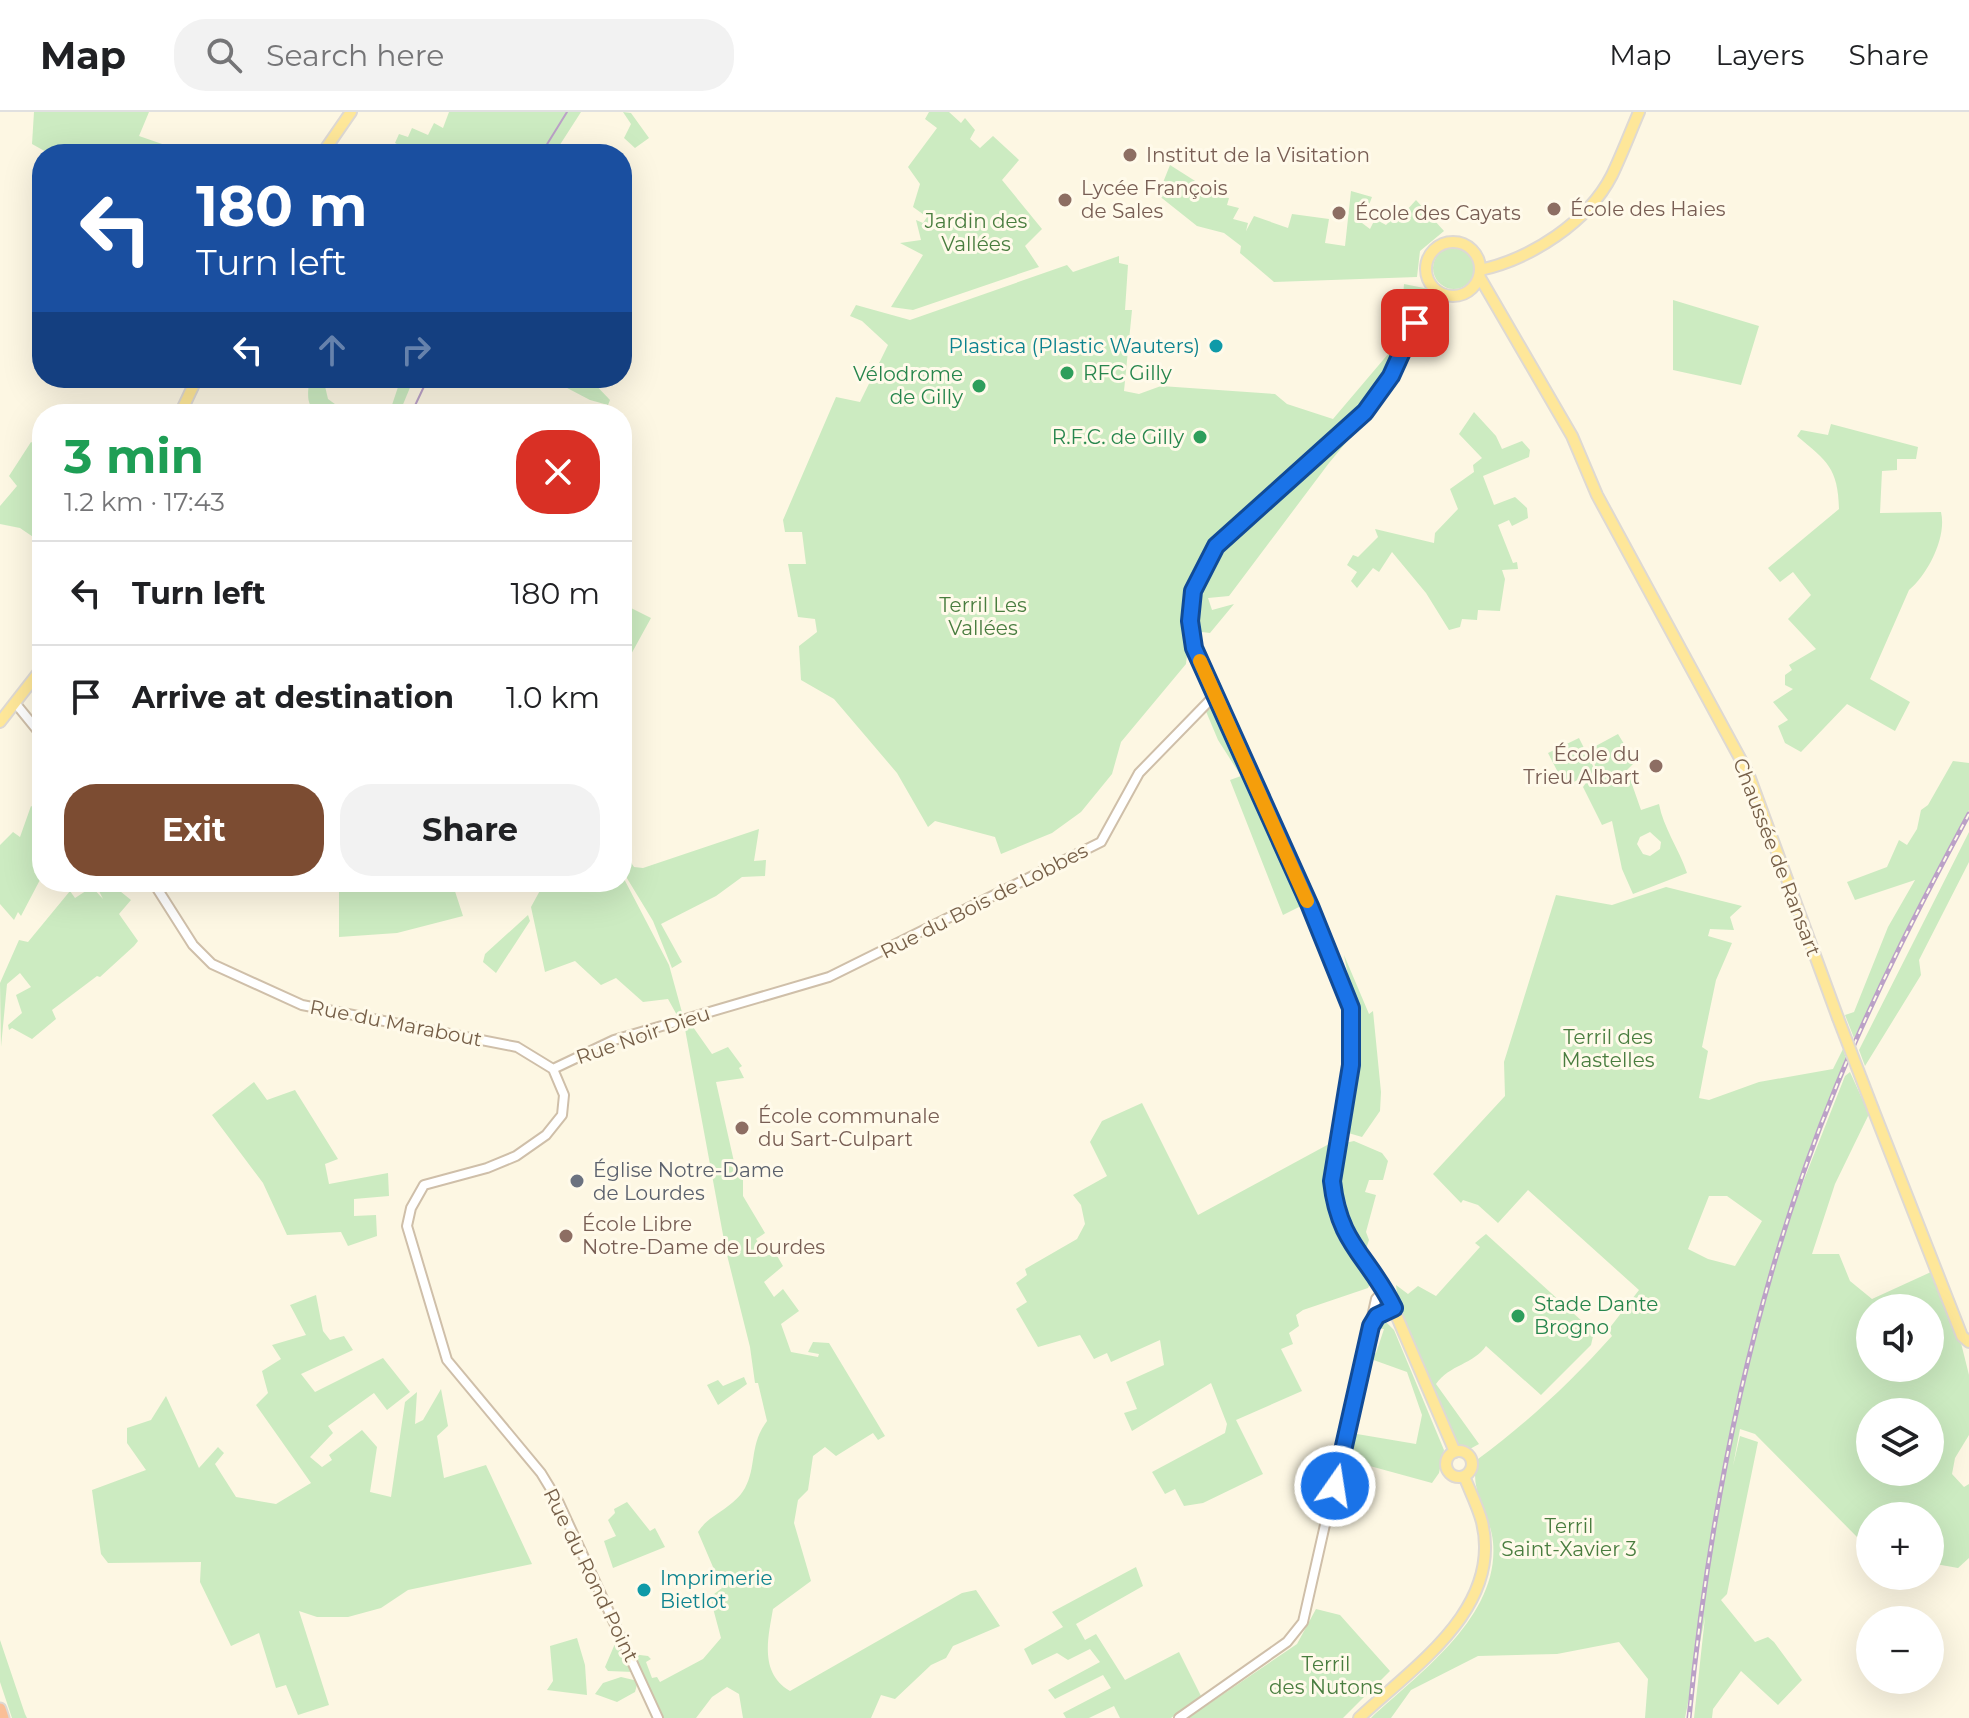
<!DOCTYPE html>
<html lang="en">
<head>
<meta charset="utf-8">
<style>
  :root { --surface:#fff; --page:#f2f2f2; --text:#202124; --muted:#757577; --line:#e0e0e0; --accent:#7c4c32 }
  body { margin:0; font-family:Montserrat,sans-serif; background:var(--page); color:var(--text); height:100vh; display:flex; flex-direction:column; font-size:30px; white-space:nowrap }
  * { box-sizing:border-box; margin:0 }
  p { font-size:26px; color:var(--muted) }
  .icon { flex:none; width:44px; height:44px; fill:none; stroke:currentColor; stroke-width:2; stroke-linecap:round; stroke-linejoin:round }
  .map { position:relative; flex:1; overflow:hidden }
  .details { position:absolute; left:32px; top:292px; width:600px; height:488px; display:flex; flex-direction:column; background:var(--surface); border-radius:32px; box-shadow:0 8px 32px #0002 }
  .details>* { flex:none }
  .guide { position:absolute; left:32px; top:32px; width:600px; height:244px; border-radius:32px; box-shadow:0 8px 32px #0002; background:#1a4fa0; color:#fff; overflow:hidden }
  .tools { position:absolute; left:1856px; top:1182px; display:grid; gap:16px }
  .tools a { display:grid; place-items:center; width:88px; height:88px; border-radius:50%; background:var(--surface); box-shadow:0 8px 32px #0002; font-size:40px }
  .pin { position:absolute; display:grid; place-items:center; width:68px; height:68px; color:#fff; margin:-34px; border-radius:16px; box-shadow:0 4px 12px #0006 }
  .me { position:absolute; width:88px; margin:-44px; rotate:13deg; stroke-linejoin:round; filter:drop-shadow(0 0 6px #0008) }
  .turn { display:flex; align-items:center; gap:28px; height:168px; padding:0 32px; font-size:36px }
  .turn .icon { width:104px; height:104px; stroke-width:2.5 }
  .turn b { display:block; font-size:56px; line-height:68px }
  .lanes { display:flex; align-items:center; height:76px; padding:0 32px; background:#0003; justify-content:center; gap:40px; direction:ltr }
  .lanes .off { opacity:.35 }
  .round { display:grid; place-items:center; flex:none; width:84px; height:84px; border-radius:32px; background:var(--page) }
  .overview { display:flex; align-items:center; justify-content:space-between; height:136px; padding:0 32px }
  h1 { font-size:48px; font-weight:700; line-height:60px; color:#1e9e55 }
  .button { display:flex; gap:16px; margin-top:auto; padding:16px 32px }
  .button a { flex:1; height:92px; border-radius:32px; background:var(--accent); color:#fff; font-size:32px; font-weight:700; line-height:92px; text-align:center }
  .button a+a { background:var(--page); color:var(--text) }
  ul { padding:0; list-style:none }
  li { display:flex; align-items:center; gap:24px; height:104px; padding:0 32px; border-top:2px solid var(--line) }
  li div { flex:1 }
  li b { display:block; font-size:30px }
  li em { font-style:normal }
  header { display:flex; align-items:center; gap:48px; box-sizing:border-box; height:112px; padding:0 40px; background:var(--surface); border-bottom:2px solid var(--line) }
  header strong { font-size:38px }
  nav { display:flex; gap:44px; margin-inline-start:auto; font-size:28px }
  .search { width:560px; height:72px; background:var(--page); display:flex; align-items:center; gap:20px; box-sizing:border-box; padding:0 28px; border-radius:32px; color:var(--muted); font-size:30px }
  .map>svg:first-child { display:block }
</style>
</head>
<body>
<header>
<strong>Map</strong>
<div class="search"><svg class="icon" aria-label="search" viewBox="0 0 24 24"><circle cx="10" cy="10" r="6"/><path d="M15 15l6 6"/></svg>Search here</div>
<nav><a>Map</a><a>Layers</a><a>Share</a></nav>
</header>
<div class="map">
<svg width="1969" height="1606" viewBox="0 0 1969 1606">
  <rect width="100%" height="100%" fill="#fdf7e3"/>
  <!-- green -->
  <path fill="#ccebc1" fill-rule="evenodd" d="M34,0H149L139,24L191,42H50L32,32Z
    M449,0H581L554,42H416L395,31L399,22L408,25L412,16L428,23L434,11L443,16Z
    M623,0L631,1L649,26L635,36L624,26L631,12Z
    M929,0H949L961,11L965,6L975,18L970,27L980,36L993,24L1019,48L1002,68L1042,117L1025,134L1039,155L913,198L891,195L923,143L900,131L921,128L916,108L923,111L927,105L913,95L920,72L908,55L937,16L925,7Z
    M1170,53L1203,74L1219,78V85L1229,86L1227,93L1239,96L1233,107L1248,111L1246,119L1254,104L1288,116L1292,102L1329,107L1325,131L1345,134L1351,79L1372,85L1362,111L1370,117L1375,107L1386,113L1394,105L1397,109L1416,88L1444,119L1420,139L1417,165L1274,170L1240,141L1241,134L1224,121L1197,114L1158,83Z
    M1433 156a21 21 0 1 1 42 0a21 21 0 1 1-42 0Z
    M1119,144V151L1128,153L1125,198H1132L1124,279L1139,282L1161,274L1275,282L1287,292L1333,307L1389,241L1391,227L1400,224L1404,172L1429,177C1409,215 1396,262 1368,295C1316,357 1208,399 1187,480C1181,504 1190,528 1186,552L1121,630L1112,662L1081,700L1052,721L1001,742L995,725L935,709L928,715L897,661L834,587L801,568L799,534L817,520L815,507L798,505L788,452H806L802,420H785L783,408L836,285L860,290L888,233L862,209L850,204L856,193L910,208L1067,153L1073,160Z
    M1673,188L1759,214L1741,273L1673,258Z
    M1430,190L1399,267L1329,351L1229,484L1208,486L1212,498L1234,492L1210,521L1202,520L1196,531C1193,509 1193,485 1202,464C1213,434 1281,385 1308,361L1309,356L1361,310Z
    M401,266H414L399,302H389Z
    M589,266L610,288L608,293L590,288L550,267Z
    M315,268L324,270L328,287L339,295V302C314,302 305,298 309,272Z
    M1474,300L1496,324L1502,337L1522,329L1530,338L1529,345L1483,364L1494,393L1515,385L1527,396L1528,406L1512,414L1509,408L1498,413L1513,451L1517,450L1518,457L1502,458L1505,467L1500,499L1478,498L1477,508L1462,507L1460,515L1449,518L1426,481L1392,440L1379,460L1373,456L1357,476L1351,469L1357,460L1347,453L1353,443L1358,445L1378,425L1375,417L1434,431L1435,421L1458,397L1450,377L1474,360L1473,353L1482,346L1459,322Z
    M1831,312L1918,335L1916,347H1897V358L1882,359L1880,401L1941,400C1947,425 1928,462 1909,478L1870,567L1910,590L1895,619L1847,592L1801,640L1785,631L1778,614L1788,608L1773,590L1793,577L1785,573V563L1792,558L1789,553L1816,537L1788,507L1811,483L1793,460L1780,470L1768,456L1839,397C1838,356 1827,349 1797,324L1801,318L1828,323Z
    M31,330L42,336V431L20,416L0,412V394L17,374L9,364Z
    M622,486L631,496L651,506L629,546L622,543V530L630,515L622,511Z
    M1212,592L1305,792L1283,803L1230,668L1241,664L1218,628L1205,597Z
    M1618,622L1635,650L1627,658L1641,698L1659,692C1663,715 1679,737 1687,761L1633,782L1622,757L1612,709L1602,713L1583,675L1593,661L1565,674L1548,641L1579,626L1596,660L1592,636ZM1650,720L1661,730L1660,737L1650,744L1643,742L1637,732L1640,725Z
    M1953,649L1969,651V698L1854,926L1845,903L1854,900L1888,815L1915,768L1855,788L1847,770L1887,755L1899,728L1907,733L1917,717L1921,698L1928,693Z
    M31,694L42,700V764L21,804L18,800L14,808L0,792V733L13,720L20,725Z
    M759,717L754,749L766,748L765,764L742,765L716,784L661,812L682,850L672,856L653,809L622,758V737L634,755L643,756Z
    M1969,720V750L1919,848L1921,863L1865,954L1859,938Z
    M622,763L669,853L683,904L678,905L668,887L643,890L616,866L601,873L575,849L545,860L531,795L543,773L546,770H622Z
    M339,770H452L463,804L397,821L339,825Z
    M110,771L131,788L119,802L138,829L134,834L100,865L97,864L52,898L56,907L32,927L12,916L9,918L8,913L22,901L16,883L31,875L20,861L7,872L1,935L0,871L19,828L28,830L70,779L75,786L92,775L103,787L99,779Z
    M1666,775L1742,794L1730,805L1734,818L1710,817L1708,824L1732,831L1716,868L1702,935L1708,939L1699,986L1709,988L1759,970L1833,957L1843,937L1846,946L1777,1136L1845,964L1850,960L1869,1002L1835,1072L1812,1142H1839L1850,1169L1872,1187L1931,1160L1961,1231L1969,1263V1323L1955,1346L1952,1362L1964,1375L1969,1372V1446L1958,1456L1930,1451V1404H1870V1430L1859,1427L1755,1322L1740,1317L1733,1354L1740,1324L1758,1330L1727,1482L1721,1488L1755,1530L1768,1525L1774,1530L1802,1568L1778,1593L1741,1559L1713,1597L1712,1606H1694L1705,1505L1685,1606H1645L1648,1567L1619,1530L1557,1542L1478,1544L1411,1578L1391,1606H1371C1419,1561 1500,1505 1493,1430C1490,1400 1467,1377 1478,1347C1528,1310 1571,1270 1612,1224L1608,1218L1639,1178L1528,1078L1498,1111L1478,1093L1463,1088L1461,1091L1433,1062L1505,984L1504,950L1556,783L1612,793ZM1709,1084H1727L1762,1109L1735,1154L1708,1147L1688,1137ZM1870,1196H1930V1256H1870ZM1870,1300H1930V1360H1870Z
    M528,803L530,809L496,861L483,850L485,842Z
    M1344,843L1369,902L1373,899L1381,980L1380,999L1362,1025L1345,1020L1360,924Z
    M693,915L712,942L728,935L742,954L739,956L744,966L716,970L737,1063L743,1067V1084L765,1121L756,1127L762,1136L759,1138L762,1144L776,1142L783,1154L764,1170L774,1185L783,1177L799,1199L781,1212L791,1240L818,1245L819,1242L808,1240L813,1230L829,1231L885,1324L878,1328L873,1321L836,1344L825,1335L813,1344L808,1378L798,1388L794,1411L811,1469L773,1497C768,1526 759,1561 790,1579L962,1481L976,1478L1000,1514L953,1534L946,1546L931,1553L895,1587L881,1583L871,1606H743L739,1582L727,1575L712,1585L696,1606H661L632,1542L648,1544L651,1547L646,1550L652,1566L657,1565L660,1570L703,1547L721,1526L710,1485L722,1476L698,1420C709,1402 733,1397 745,1376C757,1354 749,1333 767,1309L758,1271H755L750,1235L726,1139L685,917Z
    M254,970L267,988L295,978L338,1047L325,1052L329,1072L388,1061L389,1084L354,1087V1104L376,1103L377,1124L348,1134L341,1120L287,1123L263,1071L212,1003Z
    M1142,991L1198,1103L1329,1032C1330,1097 1320,1120 1373,1167L1368,1176L1303,1198L1296,1203L1299,1214L1289,1221L1293,1232L1281,1237L1302,1279L1236,1308L1263,1362L1203,1391L1184,1394L1175,1377L1165,1382L1152,1360L1225,1321L1227,1312L1211,1271L1132,1319L1124,1301L1137,1297L1126,1270L1164,1253L1160,1228L1111,1250L1107,1241L1094,1247L1080,1223L1038,1235L1016,1197L1027,1190L1016,1171L1027,1163L1025,1157L1077,1127L1085,1112L1081,1093L1073,1083L1107,1064L1090,1030L1102,1009Z
    M1354,1029L1382,1041L1388,1049L1383,1068H1369L1365,1080L1376,1083L1366,1120L1369,1128L1366,1137C1341,1098 1330,1078 1345,1031Z
    M1486,1122L1594,1220L1591,1233L1541,1283L1486,1234C1474,1252 1449,1253 1436,1272L1479,1332L1468,1338L1456,1333L1445,1314L1436,1283L1399,1198L1396,1173L1408,1182L1418,1174L1436,1184L1480,1135L1475,1131Z
    M316,1183L323,1219L330,1228L344,1224L353,1238L301,1262L315,1280L383,1246L410,1280L387,1298L374,1281L328,1314L333,1321L310,1345L322,1355L332,1348L329,1343L362,1318L377,1335L370,1380L391,1385L405,1290L417,1280L415,1312L423,1308L441,1277L448,1314L437,1324L444,1366L486,1353L532,1452L408,1478L381,1496L348,1505H317L299,1499L329,1593L298,1603L286,1573L276,1576L259,1521L231,1534L200,1470L201,1450L108,1451L101,1442L92,1378L146,1358L127,1331V1316L151,1308L166,1284L199,1356L218,1335L224,1341L215,1352L236,1385L276,1392L311,1371L256,1293L268,1281L262,1259L281,1247L272,1233L306,1223L290,1193Z
    M1385,1209L1394,1218L1444,1338L1439,1361L1432,1371L1348,1348L1351,1321L1416,1332L1422,1303L1407,1260L1368,1246V1242L1376,1241L1384,1217L1373,1216Z
    M744,1265L747,1272L718,1293L707,1273L718,1268L723,1274Z
    M627,1390L650,1419L655,1416L665,1435L613,1456L604,1429L616,1424L608,1408L615,1401L614,1397Z
    M1136,1455L1143,1474L1076,1512L1085,1528L1096,1522L1125,1568L1179,1540L1201,1584L1171,1606H1120L1114,1594L1089,1606H1066L1063,1601L1111,1576L1103,1563L1055,1587L1048,1578L1100,1550L1090,1537L1068,1548L1057,1541L1032,1553L1024,1537L1063,1515L1052,1500Z
    M1316,1497L1340,1503L1390,1559L1343,1606H1188L1297,1532Z
    M577,1526L585,1553L587,1583L547,1578L553,1569L550,1534Z
    M617,1527L634,1560L608,1559L605,1555Z
    M0,1528L25,1602L27,1606H12L0,1570Z
    M621,1565L638,1569L635,1580L617,1590L595,1582L603,1571Z"/>
  <g fill="none" stroke-linecap="round" stroke-linejoin="round">
    <!-- minor casing -->
    <g stroke="#cfbfa9" stroke-width="12">
      <path id="minor" d="M16,592L42,624
        M153,770L193,833L212,852L302,893L517,935L553,957L564,983L562,1003L546,1023L516,1044L487,1056L424,1073L411,1096L407,1114L447,1248L541,1361L558,1389L658,1606
        M553,957L614,928L829,865L1101,730L1139,661L1215,583
        M1374,1210L1394,1196
        M1179,1606L1287,1530L1303,1510L1376,1187L1385,1177"/>
    </g>
    <!-- major casing -->
    <g stroke="#ded9d3" stroke-width="14">
      <path id="major" d="M322,42L351,0
        M1426 157a27 27 0 1 1 54 0a27 27 0 1 1-54 0Z
        M1480,158C1531,147 1588,110 1612,63C1622,42 1630,21 1639,0
        M1479,164L1572,324L1597,383L1748,661L1838,906
        M1437,179L1424,190L1391,264L1365,300L1216,434L1193,479L1190,509L1194,536L1310,794L1351,896L1354,923L1351,953L1332,1069L1338,1109L1349,1130L1385,1177L1455,1340
        M180,302L197,266
        M0,610L42,556
        M1873,997L1962,1224L1969,1230
        M1446 1352a13 13 0 1 1 26 0a13 13 0 1 1-26 0Z
        M1359,1606C1413,1555 1503,1497 1482,1410C1478,1395 1470,1379 1464,1364"/>
    </g>
    <!-- highway casing -->
    <g stroke="#ded9d3" stroke-width="15">
      <path id="highway" d="M0,1597L3,1606"/>
    </g>
    <!-- minor -->
    <use href="#minor" stroke="#fff" stroke-width="8"/>
    <!-- major -->
    <use href="#major" stroke="#fee799" stroke-width="10"/>
    <!-- highway -->
    <use href="#highway" stroke="#fabf97" stroke-width="11"/>
    <!-- tram -->
    <path stroke="#bba1c7" stroke-width="2" d="M541,42L567,0
      M411,302L428,266"/>
    <!-- rail casing -->
    <g stroke="#bba1c7" stroke-width="5">
      <path id="rail" d="M1689,1606C1710,1392 1754,1174 1836,975C1874,882 1921,791 1969,702"/>
    </g>
    <!-- rail -->
    <use href="#rail" stroke="#fffaea" stroke-width="2" stroke-dasharray="6" stroke-linecap="butt"/>
    <!-- major-bridge casing -->
    <g stroke="#ded9d3" stroke-width="14" stroke-linecap="butt">
      <path id="major-bridge" d="M1838,906L1873,997"/>
    </g>
    <!-- major-bridge -->
    <use href="#major-bridge" stroke="#fee799" stroke-width="10"/>
  </g>
  <g fill="none" stroke-linecap="round" stroke-linejoin="round">
    <!-- route casing -->
    <g stroke="#114b97" stroke-width="20">
      <path id="route" d="M1335,1374L1371,1214L1377,1204L1394,1196C1368,1143 1339,1133 1332,1069L1351,953V896L1310,794L1194,536L1190,509L1193,479L1216,434L1365,300L1391,264L1415,211"/>
    </g>
    <!-- route -->
    <use href="#route" stroke="#1a73e8" stroke-width="14"/>
    <!-- slow -->
    <path stroke="#f59e0b" stroke-width="14" d="M1200,549L1307,789"/>
  </g>
  <!-- markers -->
  <g fill="#8d6e63" stroke="#fffaea" stroke-width="3">
    <circle cx="1130" cy="43" r="8"/>
    <circle cx="1065" cy="88" r="8"/>
    <circle cx="1554" cy="97" r="8"/>
    <circle cx="1339" cy="101" r="8"/>
    <circle cx="1656" cy="654" r="8"/>
    <circle cx="742" cy="1016" r="8"/>
    <circle cx="566" cy="1124" r="8"/>
  </g>
  <g fill="#0f9aa8" stroke="#fffaea" stroke-width="3">
    <circle cx="1216" cy="234" r="8"/>
    <circle cx="644" cy="1478" r="8"/>
  </g>
  <g fill="#2e9e5b" stroke="#fffaea" stroke-width="3">
    <circle cx="1067" cy="261" r="8"/>
    <circle cx="979" cy="274" r="8"/>
    <circle cx="1200" cy="325" r="8"/>
    <circle cx="1518" cy="1204" r="8"/>
  </g>
  <circle fill="#6b7280" stroke="#fffaea" stroke-width="3" cx="577" cy="1069" r="8"/>
  <g text-anchor="middle" dominant-baseline="central" stroke-width="6" stroke-linejoin="round" paint-order="stroke">
    <!-- education labels -->
    <g font-size="20" fill="#785e54" stroke="#fffaea" text-anchor="start">
      <text x="1146" y="43">Institut de la Visitation</text>
      <text x="1081" y="76">Lycée François<tspan x="1081" dy="23">de Sales</tspan></text>
      <text x="1570" y="97">École des Haies</text>
      <text x="1355" y="101">École des Cayats</text>
      <text x="1640" y="642" text-anchor="end">École du<tspan x="1640" dy="23">Trieu Albart</tspan></text>
      <text x="758" y="1004">École communale<tspan x="758" dy="23">du Sart-Culpart</tspan></text>
      <text x="582" y="1112">École Libre<tspan x="582" dy="23">Notre-Dame de Lourdes</tspan></text>
    </g>
    <!-- park labels -->
    <g font-size="20" fill="#497d3f" stroke="#fffaea">
      <text x="976" y="109">Jardin des<tspan x="976" dy="23">Vallées</tspan></text>
      <text x="983" y="493">Terril Les<tspan x="983" dy="23">Vallées</tspan></text>
      <text x="1608" y="925">Terril des<tspan x="1608" dy="23">Mastelles</tspan></text>
      <text x="1569" y="1414">Terril<tspan x="1569" dy="23">Saint-Xavier 3</tspan></text>
      <text x="1326" y="1552">Terril<tspan x="1326" dy="23">des Nutons</tspan></text>
    </g>
    <!-- culture labels -->
    <g font-size="20" fill="#0d838f" stroke="#fffaea" text-anchor="end">
      <text x="1200" y="234">Plastica (Plastic Wauters)</text>
      <text x="660" y="1466" text-anchor="start">Imprimerie<tspan x="660" dy="23">Bietlot</tspan></text>
    </g>
    <!-- leisure labels -->
    <g font-size="20" fill="#27864d" stroke="#fffaea" text-anchor="start">
      <text x="1083" y="261">RFC Gilly</text>
      <text x="963" y="262" text-anchor="end">Vélodrome<tspan x="963" dy="23">de Gilly</tspan></text>
      <text x="1184" y="325" text-anchor="end">R.F.C. de Gilly</text>
      <text x="1534" y="1192">Stade Dante<tspan x="1534" dy="23">Brogno</tspan></text>
    </g>
    <!-- street labels -->
    <g font-size="20" fill="#765f48" stroke="#fffaea">
      <text transform="translate(1777 745) rotate(69)">Chaussée de Ransart</text>
      <text transform="translate(984 789) rotate(-27)">Rue du Bois de Lobbes</text>
      <text transform="translate(396 911) rotate(11)">Rue du Marabout</text>
      <text transform="translate(643 923) rotate(-19)">Rue Noir Dieu</text>
      <text transform="translate(591 1463) rotate(64)">Rue du Rond Point</text>
    </g>
    <!-- worship labels -->
    <g font-size="20" fill="#5b616d" stroke="#fffaea" text-anchor="start">
      <text x="593" y="1058">Église Notre-Dame<tspan x="593" dy="23">de Lourdes</tspan></text>
    </g>
  </g>
</svg>
<div class="tools">
<a><svg class="icon" aria-label="sound" viewBox="0 0 24 24"><path d="M4 9h4l5-4v14l-5-4H4zM17 9q2 3 0 6"/></svg></a>
<a><svg class="icon" aria-label="layers" viewBox="0 0 24 24"><path d="M12 4l9 5-9 5-9-5zM3 14l9 5 9-5"/></svg></a>
<a>+</a>
<a>−</a>
</div>
<div class="pin" style="left:1415px;top:211px;background:#d93025"><svg class="icon" aria-label="arrive" viewBox="0 0 24 24"><path d="M6 21V4h12l-3 4 3 4H6"/></svg></div>
<svg class="me" style="left:1335px;top:1374px" viewBox="-20 -20 40 40"><circle r="17" fill="#1a73e8" stroke="#fff" stroke-width="3"/><path d="M0-11L8 9 0 5-8 9z" fill="#fff"/></svg>
<div class="guide">
<div class="turn"><svg class="icon" aria-label="left" viewBox="0 0 24 24"><path d="M17 20v-9H6M10 6l-5 5 5 5"/></svg><div><b>180 m</b>Turn left</div></div>
<div class="lanes"><svg class="icon" aria-label="left" viewBox="0 0 24 24"><path d="M17 20v-9H6M10 6l-5 5 5 5"/></svg><svg class="icon off" aria-label="ahead" viewBox="0 0 24 24"><path d="M12 20V5M6 11l6-6 6 6"/></svg><svg class="icon off" aria-label="right" viewBox="0 0 24 24"><path d="M7 20v-9h11M14 6l5 5-5 5"/></svg></div>
</div>
<section class="details">
<div class="overview"><div><h1>3 min</h1><p>1.2 km · 17:43</p></div><a class="round" style="background:#d93025;color:#fff"><svg class="icon" aria-label="close" viewBox="0 0 24 24"><path d="M6 6l12 12M18 6L6 18"/></svg></a></div>
<ul>
<li><svg class="icon" aria-label="left" viewBox="0 0 24 24"><path d="M17 20v-9H6M10 6l-5 5 5 5"/></svg><div><b>Turn left</b></div><em>180 m</em></li>
<li><svg class="icon" aria-label="arrive" viewBox="0 0 24 24"><path d="M6 21V4h12l-3 4 3 4H6"/></svg><div><b>Arrive at destination</b></div><em>1.0 km</em></li>
</ul>
<div class="button"><a>Exit</a><a>Share</a></div>
</section>
</div>
</body>
</html>
